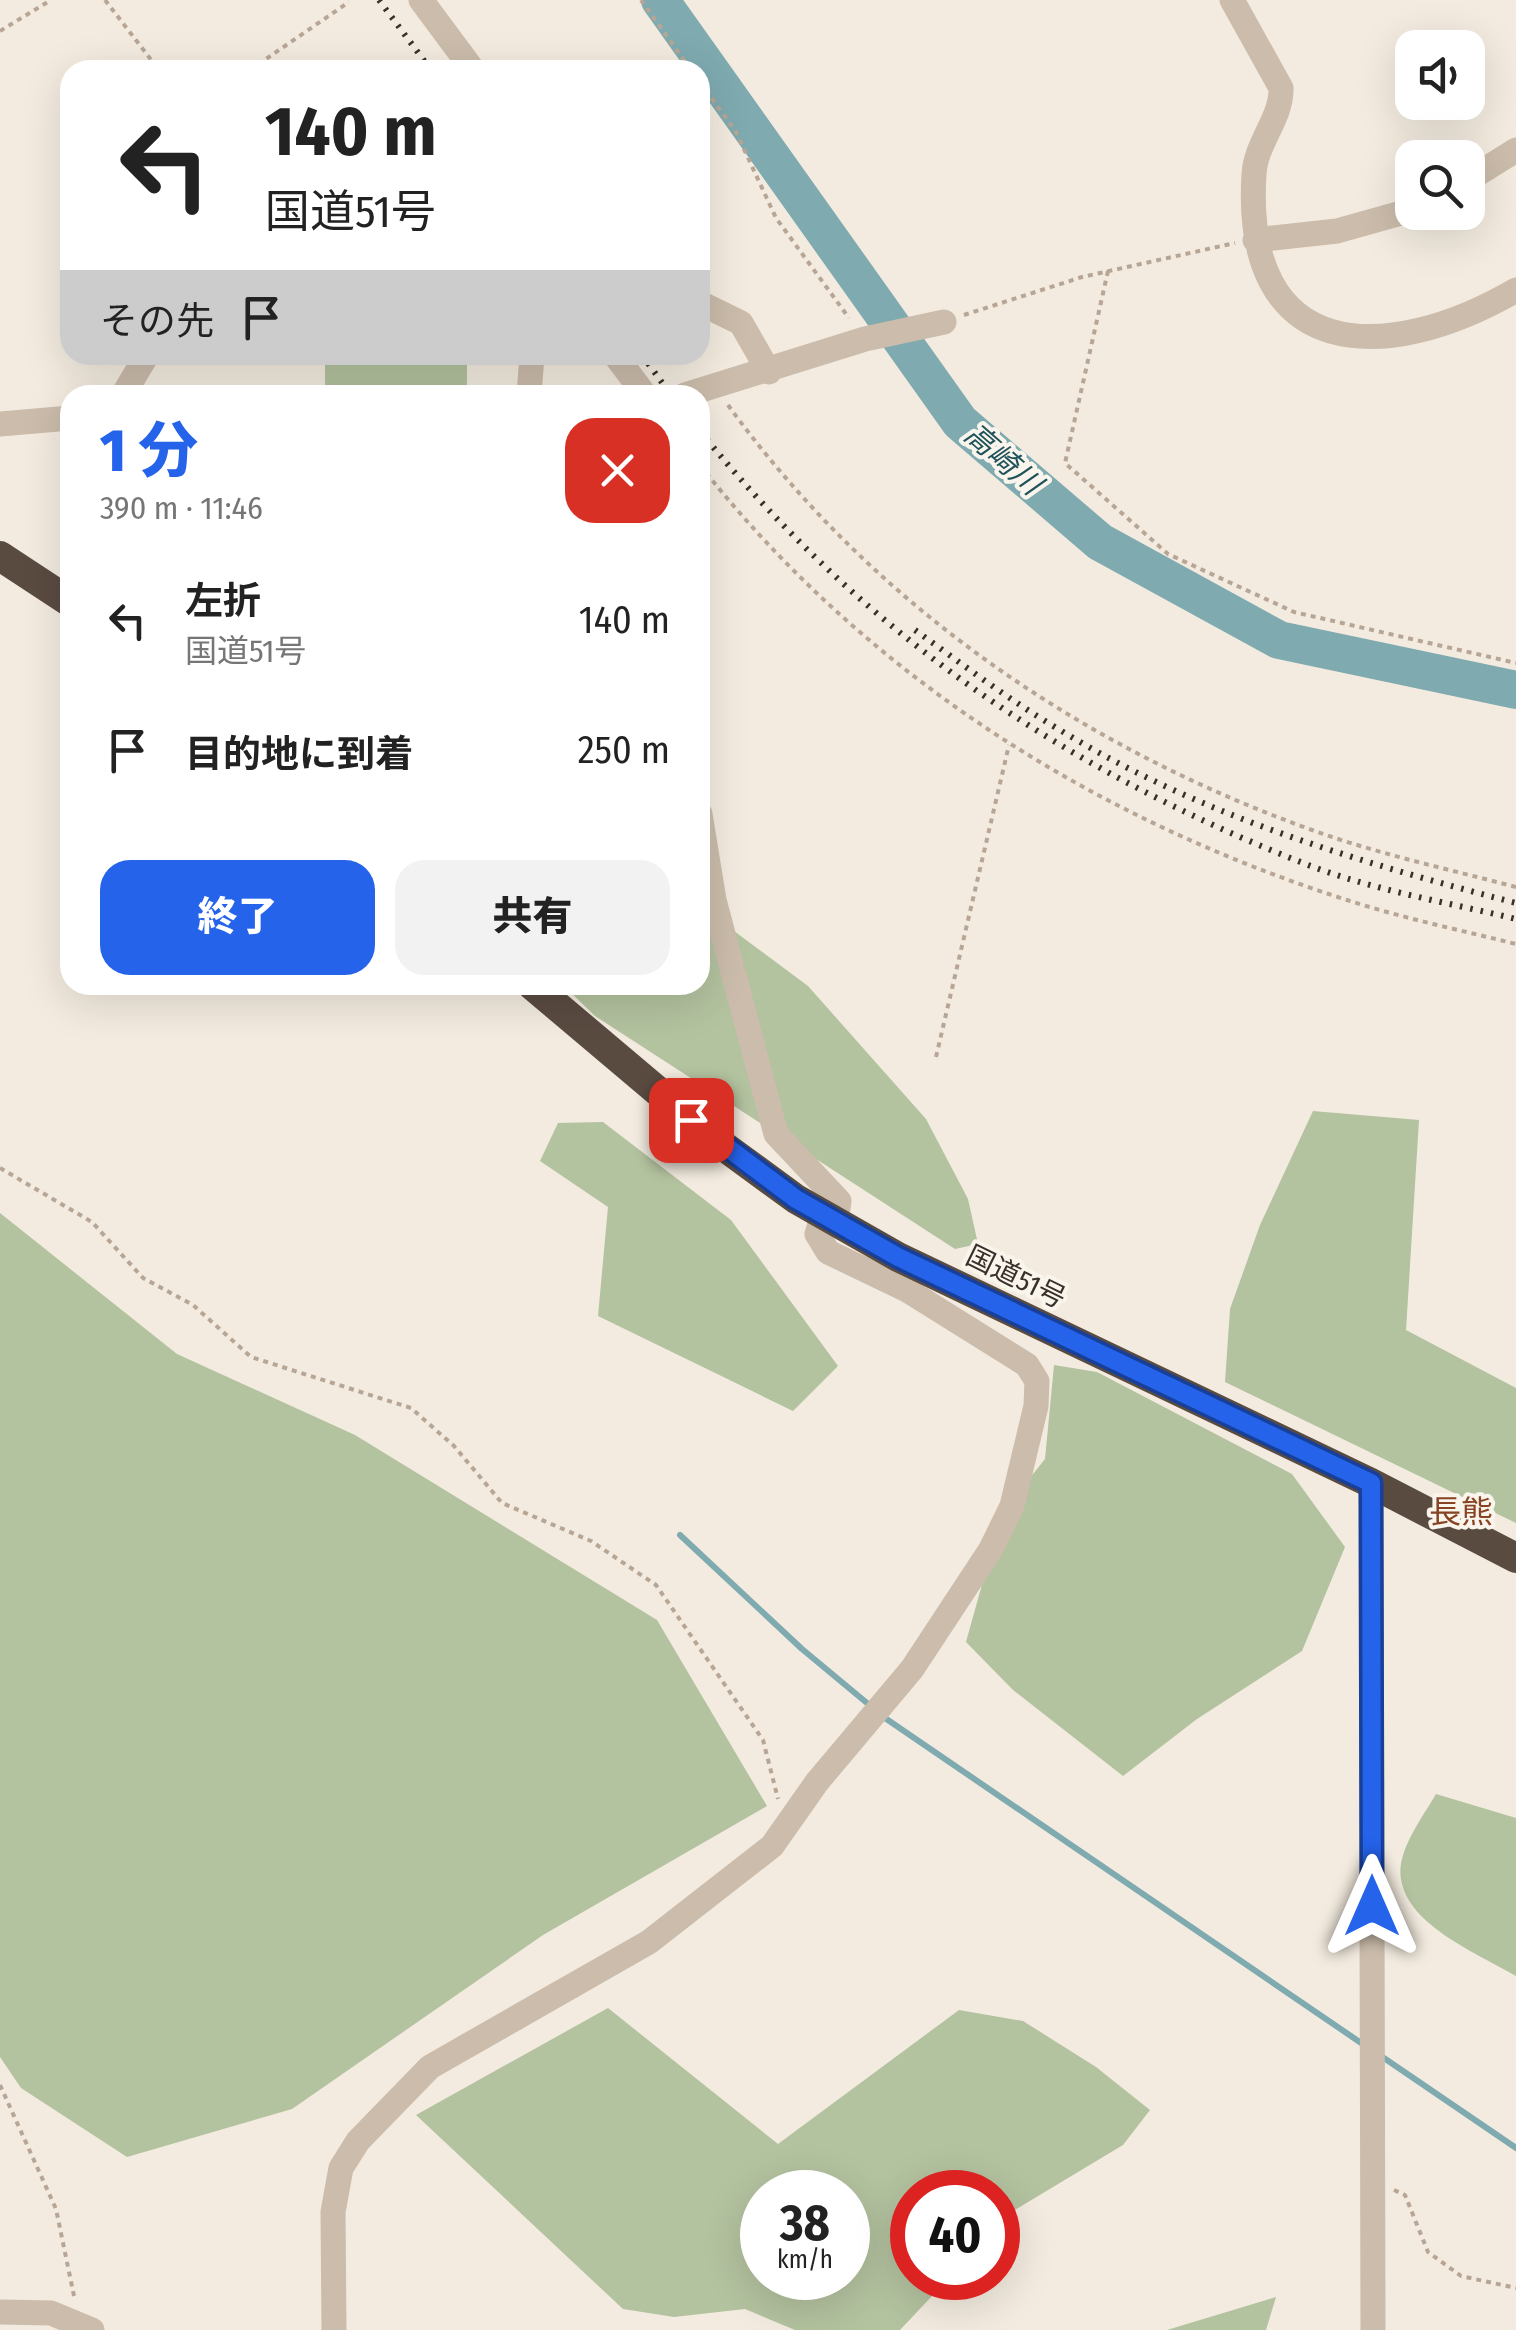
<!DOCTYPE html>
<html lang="ja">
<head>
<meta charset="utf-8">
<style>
  :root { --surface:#fff; --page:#f2f2f2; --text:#222; --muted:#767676; --accent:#2563eb }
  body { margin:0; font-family:"Fira Sans Condensed","Noto Sans JP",sans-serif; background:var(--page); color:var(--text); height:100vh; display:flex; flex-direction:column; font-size:38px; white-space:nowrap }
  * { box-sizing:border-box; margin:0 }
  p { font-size:32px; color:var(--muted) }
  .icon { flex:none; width:55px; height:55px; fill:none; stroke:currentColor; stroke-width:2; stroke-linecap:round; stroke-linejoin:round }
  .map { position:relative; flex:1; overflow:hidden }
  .panel { position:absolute; left:60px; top:385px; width:650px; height:610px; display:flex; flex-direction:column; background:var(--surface); border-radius:30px; box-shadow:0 10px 40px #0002 }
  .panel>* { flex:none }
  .banner { position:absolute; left:60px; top:60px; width:650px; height:305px; border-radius:30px; box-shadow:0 10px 40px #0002; background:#fff; color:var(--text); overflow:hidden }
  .tools { position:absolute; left:1395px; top:30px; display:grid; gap:20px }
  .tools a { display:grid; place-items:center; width:90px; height:90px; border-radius:20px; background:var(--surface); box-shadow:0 10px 40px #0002; font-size:50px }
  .speed { position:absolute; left:740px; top:2170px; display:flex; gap:20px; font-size:50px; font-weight:700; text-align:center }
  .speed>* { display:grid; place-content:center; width:130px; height:130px; border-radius:50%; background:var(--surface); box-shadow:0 10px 40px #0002; line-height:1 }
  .speed small { font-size:25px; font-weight:400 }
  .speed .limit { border:15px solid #d22; background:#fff; color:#111 }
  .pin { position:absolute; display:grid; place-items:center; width:85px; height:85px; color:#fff; margin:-42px; border-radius:20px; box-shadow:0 5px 15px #0006 }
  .me { position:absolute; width:110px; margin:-55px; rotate:0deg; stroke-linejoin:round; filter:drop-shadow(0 0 8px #0008) }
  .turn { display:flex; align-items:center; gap:35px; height:210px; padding:0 40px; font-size:45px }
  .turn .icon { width:130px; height:130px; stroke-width:2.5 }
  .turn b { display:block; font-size:70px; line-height:85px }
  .then { display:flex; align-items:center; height:95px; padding:0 40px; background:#0003; gap:20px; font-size:38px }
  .round { display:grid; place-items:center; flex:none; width:105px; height:105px; border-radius:30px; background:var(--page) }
  .headline { display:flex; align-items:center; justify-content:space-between; height:170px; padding:0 40px }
  h1 { font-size:60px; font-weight:800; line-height:75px; color:var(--accent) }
  .button { display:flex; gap:20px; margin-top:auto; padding:20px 40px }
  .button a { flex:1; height:115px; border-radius:30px; background:var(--accent); color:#fff; font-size:40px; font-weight:800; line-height:115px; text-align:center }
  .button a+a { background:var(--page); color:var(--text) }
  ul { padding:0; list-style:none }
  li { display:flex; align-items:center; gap:30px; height:130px; padding:0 40px }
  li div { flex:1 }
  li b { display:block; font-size:38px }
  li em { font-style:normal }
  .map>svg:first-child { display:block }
</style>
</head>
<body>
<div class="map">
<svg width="1516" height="2330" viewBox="0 0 1516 2330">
  <rect width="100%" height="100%" fill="#f3ebdf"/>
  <!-- green -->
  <path fill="#b3c29f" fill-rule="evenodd" d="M325,355H467V395H325Z
    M700,888L707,911L808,986L926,1119L968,1199L978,1244L955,1249L595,1016L563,985H700Z
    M1313,1111L1419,1120L1406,1330L1516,1388V1523L1225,1382L1230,1309L1260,1225Z
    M603,1122L731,1220L838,1366L793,1411L598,1316L608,1207L540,1161L558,1123Z
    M0,1213L177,1354L355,1435L657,1620L767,1806L543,1935L292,2109L127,2157L21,2088L0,2057Z
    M1054,1365L1097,1372L1292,1474L1345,1547L1302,1651L1197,1719L1123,1776L1013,1690L966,1642L1002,1513L1045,1459Z
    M1436,1794L1516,1818V1976C1479,1954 1408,1926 1401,1879C1396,1851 1423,1817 1436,1794Z
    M608,2008L778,2144L959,2010L1023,2021L1096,2067L1150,2110L1123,2145L998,2220V2192H912V2278H949L900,2330H795L745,2309L674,2317L623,2309L416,2115ZM762,2192H848V2278H762Z
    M1276,2297L1266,2330H1167Z"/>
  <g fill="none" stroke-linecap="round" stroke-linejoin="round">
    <!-- stream -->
    <path stroke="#7eaab0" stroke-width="6" d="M680,1535L802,1649L873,1708
      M882,1716L1367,2047
      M1381,2056L1516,2148"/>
    <!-- river -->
    <path stroke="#7eaab0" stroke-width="38" d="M660,0L960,422L1100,542L1279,640L1516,690"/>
    <!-- path -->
    <path stroke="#b7a695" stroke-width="4" stroke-dasharray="5 5" stroke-linecap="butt" d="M105,0L159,70
      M641,0L691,70
      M0,31L51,0
      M250,70L349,2
      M700,82L736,132L776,218L849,318
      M1108,271L1065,463L1168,554L1294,612L1516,663
      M964,315L1082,277L1235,243
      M728,405C873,605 1081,747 1312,830C1378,854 1448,869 1516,887
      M700,465C865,675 1094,819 1347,900C1402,918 1460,930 1516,944
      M936,1057L1009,745
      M0,1168L92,1222L143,1278L193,1305L251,1357L411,1408L454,1446L502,1503L591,1541L656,1585L763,1740L778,1799
      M0,2085L56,2209L74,2296
      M1394,2190L1405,2195L1428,2252L1461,2276L1516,2288"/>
    <!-- minor -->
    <path stroke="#cbbcab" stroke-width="25" d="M421,0L473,70
      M1232,0L1281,88C1282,118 1256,142 1254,174C1242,363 1385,366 1516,290
      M1468,180L1516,150
      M1255,240L1337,231L1412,210
      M700,303L741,323L769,372
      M615,355L645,395
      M123,395L147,355
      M529,395L532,355
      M685,395L865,339L944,322
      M0,424L70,418
      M700,814L714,900L776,1134L839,1201L836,1222
      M1371,1483L1373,2330
      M0,2312L51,2313L92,2330
      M334,2330L333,2212L341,2168L358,2141L430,2067L649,1942L772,1846L817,1782L912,1669L991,1549L1012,1506L1036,1406L1037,1381L1027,1365L907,1290L828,1252L817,1234L823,1215"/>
    <!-- highway -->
    <path stroke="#5a4b41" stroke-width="30" d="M0,556L70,602
      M532,985L718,1142L796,1199L898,1257L1371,1483L1516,1558"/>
    <!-- rail -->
    <path stroke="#39302a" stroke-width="6" stroke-dasharray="2.5 8" stroke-linecap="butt" d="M379,0L431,70
      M642,355L671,395
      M700,431C864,634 1061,768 1303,863C1371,890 1446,902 1516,919
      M915,630C962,664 1009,700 1060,730C1200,816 1358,862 1516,903"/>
  </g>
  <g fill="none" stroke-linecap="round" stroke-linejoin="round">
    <!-- route casing -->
    <g stroke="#184099" stroke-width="25">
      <path id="route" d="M691,1120L796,1199L898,1257L1371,1483L1372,1906"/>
    </g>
    <!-- route -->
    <use href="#route" stroke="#2563eb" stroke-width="18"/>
  </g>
  <g text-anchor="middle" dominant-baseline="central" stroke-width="8" stroke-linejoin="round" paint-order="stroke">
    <!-- street labels -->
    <g font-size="28" fill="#39302a" stroke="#faf5ec">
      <text transform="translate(1016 1277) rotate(26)">国道51号</text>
    </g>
    <!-- water labels -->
    <g font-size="30" font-style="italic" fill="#1f525a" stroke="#faf5ec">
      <text transform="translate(1003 459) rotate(41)">高崎川</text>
    </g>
    <!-- quarter labels -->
    <g font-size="32" fill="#874323" stroke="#faf5ec">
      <text x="1461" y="1512">長熊</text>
    </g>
  </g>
</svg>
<div class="tools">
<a><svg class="icon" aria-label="sound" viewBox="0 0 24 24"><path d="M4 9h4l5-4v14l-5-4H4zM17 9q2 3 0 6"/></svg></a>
<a><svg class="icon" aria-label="search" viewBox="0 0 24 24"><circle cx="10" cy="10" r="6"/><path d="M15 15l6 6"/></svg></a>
</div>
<div class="speed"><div>38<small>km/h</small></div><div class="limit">40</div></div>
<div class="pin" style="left:691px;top:1120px;background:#d93025"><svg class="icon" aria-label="arrive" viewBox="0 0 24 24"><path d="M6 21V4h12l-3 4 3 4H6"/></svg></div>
<svg class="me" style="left:1372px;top:1906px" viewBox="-20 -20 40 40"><path d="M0-17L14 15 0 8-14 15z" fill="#2563eb" stroke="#fff" stroke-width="4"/></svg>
<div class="banner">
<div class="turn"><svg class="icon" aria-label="left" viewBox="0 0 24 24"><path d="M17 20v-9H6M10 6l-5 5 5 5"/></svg><div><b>140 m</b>国道51号</div></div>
<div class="then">その先<svg class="icon" aria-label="arrive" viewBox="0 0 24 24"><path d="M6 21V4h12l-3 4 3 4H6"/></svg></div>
</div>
<section class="panel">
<div class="headline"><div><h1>1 分</h1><p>390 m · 11:46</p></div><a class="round" style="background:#d93025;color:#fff"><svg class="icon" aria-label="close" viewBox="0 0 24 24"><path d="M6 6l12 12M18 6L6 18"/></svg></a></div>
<ul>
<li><svg class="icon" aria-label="left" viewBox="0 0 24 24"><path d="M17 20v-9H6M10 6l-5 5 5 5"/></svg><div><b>左折</b><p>国道51号</p></div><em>140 m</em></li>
<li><svg class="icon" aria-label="arrive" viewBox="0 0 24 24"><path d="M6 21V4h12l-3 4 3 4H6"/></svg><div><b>目的地に到着</b></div><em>250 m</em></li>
</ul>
<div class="button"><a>終了</a><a>共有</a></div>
</section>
</div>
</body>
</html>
